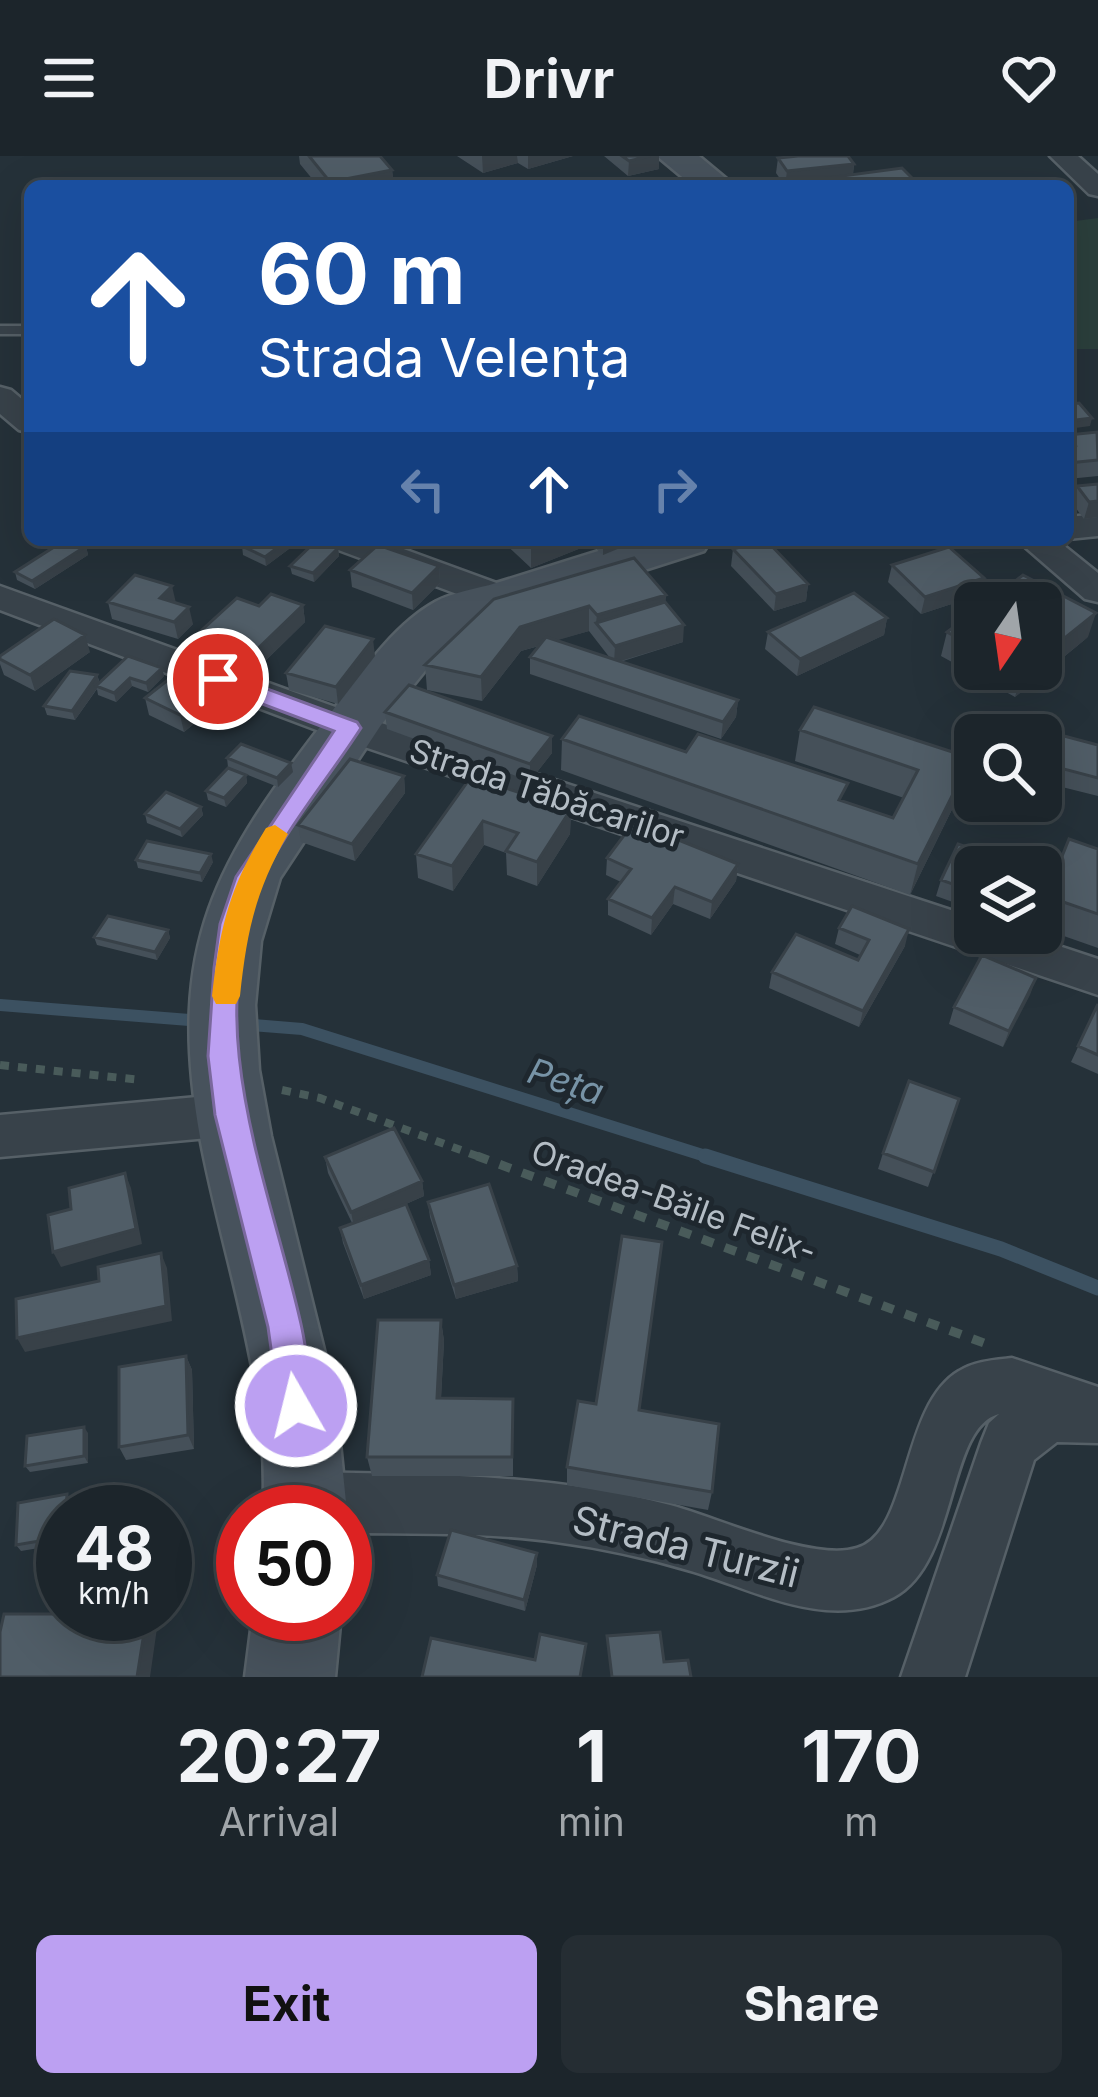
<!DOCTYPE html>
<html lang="en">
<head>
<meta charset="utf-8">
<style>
  :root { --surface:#1c252b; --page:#252d33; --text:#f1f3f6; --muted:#a0a5a9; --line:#3a4247; --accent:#bca0f2 }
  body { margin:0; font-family:Inter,sans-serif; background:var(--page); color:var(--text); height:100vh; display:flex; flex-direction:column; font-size:45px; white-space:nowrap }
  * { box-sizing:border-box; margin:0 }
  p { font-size:39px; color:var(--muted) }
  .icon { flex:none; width:66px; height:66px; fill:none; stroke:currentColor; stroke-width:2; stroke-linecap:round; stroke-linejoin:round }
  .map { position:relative; height:1521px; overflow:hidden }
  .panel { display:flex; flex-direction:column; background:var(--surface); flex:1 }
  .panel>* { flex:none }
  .hud { position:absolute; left:24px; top:24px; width:1050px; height:366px; border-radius:18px; box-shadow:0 12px 48px #0002,0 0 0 3px var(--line); background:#1a4fa0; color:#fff; overflow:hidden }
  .needle { width:78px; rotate:193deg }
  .controls { position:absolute; left:954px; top:426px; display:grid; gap:24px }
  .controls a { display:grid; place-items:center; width:108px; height:108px; border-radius:18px; background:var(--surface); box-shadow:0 12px 48px #0002,0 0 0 3px var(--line); font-size:60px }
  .speed { position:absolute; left:36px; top:1329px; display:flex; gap:24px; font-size:60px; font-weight:700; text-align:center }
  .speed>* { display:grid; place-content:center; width:156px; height:156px; border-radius:50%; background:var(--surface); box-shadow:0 12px 48px #0002,0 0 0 3px var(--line); line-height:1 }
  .speed small { font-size:30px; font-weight:400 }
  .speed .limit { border:18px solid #d22; background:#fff; color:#111 }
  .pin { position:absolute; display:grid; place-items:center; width:102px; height:102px; color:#fff; margin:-51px; border:6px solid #fff; border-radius:50%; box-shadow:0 3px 12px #0007 }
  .me { position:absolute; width:132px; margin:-66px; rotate:352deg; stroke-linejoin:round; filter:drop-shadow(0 0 9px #0008) }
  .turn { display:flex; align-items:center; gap:42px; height:252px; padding:0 36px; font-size:54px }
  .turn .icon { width:156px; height:156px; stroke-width:2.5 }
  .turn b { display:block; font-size:84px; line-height:102px }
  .lanes { display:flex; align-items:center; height:114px; padding:0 36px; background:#0003; justify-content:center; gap:60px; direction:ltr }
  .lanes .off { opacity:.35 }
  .eta { display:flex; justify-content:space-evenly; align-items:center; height:204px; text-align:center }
  .eta b { font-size:72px; font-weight:700; line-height:84px }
  .primary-button { display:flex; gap:24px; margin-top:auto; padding:24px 36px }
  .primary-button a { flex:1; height:138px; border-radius:18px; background:var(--accent); color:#111; font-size:48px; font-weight:700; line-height:138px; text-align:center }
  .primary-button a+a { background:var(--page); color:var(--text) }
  header { display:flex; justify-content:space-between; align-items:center; height:156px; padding:0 36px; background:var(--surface); font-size:54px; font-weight:700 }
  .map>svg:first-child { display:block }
</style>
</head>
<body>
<header><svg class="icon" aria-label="menu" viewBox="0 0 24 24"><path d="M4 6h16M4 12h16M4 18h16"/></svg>Drivr<svg class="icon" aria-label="heart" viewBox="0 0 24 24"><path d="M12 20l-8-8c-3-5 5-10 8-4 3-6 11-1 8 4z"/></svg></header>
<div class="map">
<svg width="1098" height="1521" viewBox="0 0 1098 1521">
  <rect width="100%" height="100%" fill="#253139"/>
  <!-- green -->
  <path fill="#2b3f3c" d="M1098,62V193H1068V66Z"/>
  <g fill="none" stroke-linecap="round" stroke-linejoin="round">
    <!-- stream-far1 -->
    <path stroke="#3c5161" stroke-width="12" d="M0,849L202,865
      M240,868L302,873L715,1003"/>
    <!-- stream -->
    <path stroke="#3c5161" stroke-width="15" d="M705,1000L1001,1093L1098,1132"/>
    <!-- lane casing -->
    <g stroke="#566067" stroke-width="5">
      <path id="lane" d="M0,170H30V178H0Z"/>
    </g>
    <!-- street casing -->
    <g stroke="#566067" stroke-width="5">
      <path id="street" d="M1050,0H1078L1098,18V40L1089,38Z
        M0,231L11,234L30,250V277L19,274L0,258Z
        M1098,358V380L1068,383V361Z
        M328,384H379L510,432L515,440L510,448H484L333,392Z
        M1017,384H1057L1098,417V446L1085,443Z
        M0,430L363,561L975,762V777H1020L1098,803V839L335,581L0,454Z
        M230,938L248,944L255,959L248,974L230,980L0,1001V959Z
        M1012,1202L1098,1231V1287L1057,1286L1034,1304L965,1521H901L981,1287L989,1267L999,1258C946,1272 959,1406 894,1441C829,1476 755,1434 691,1415C647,1402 602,1392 556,1386C486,1376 415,1378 345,1377V1356H279L275,1346L284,1325L305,1316C429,1319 549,1317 670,1349C716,1361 812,1406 857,1392C911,1376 900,1250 959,1215C975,1205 994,1204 1012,1202Z"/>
    </g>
    <!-- secondary casing -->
    <g stroke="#566067" stroke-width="5">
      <path id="secondary" d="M657,0H699L735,30H693Z
        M634,384H711L704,395L472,469L433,505L381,569L280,722L261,785L255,849L259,914L271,980L335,1238L347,1356L345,1361V1356H263C271,1229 223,1105 200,981C166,788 215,706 330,558C358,521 393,469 435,446C452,436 477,433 496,427C542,413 588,398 634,384Z
        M253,1458H341L335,1521H245Z"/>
    </g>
    <!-- path-far1 -->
    <path stroke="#495b5a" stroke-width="8" stroke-dasharray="9 9" stroke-linecap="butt" d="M0,909L141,924
      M282,934L320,942L485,1003"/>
    <!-- path -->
    <path stroke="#495b5a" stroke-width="9" stroke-dasharray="12 12" stroke-linecap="butt" d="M477,1000L984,1187"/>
    <!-- lane -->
    <use href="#lane" fill="#38424a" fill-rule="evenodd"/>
    <!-- street -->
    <use href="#street" fill="#38424a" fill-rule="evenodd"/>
    <!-- secondary -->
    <use href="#secondary" fill="#47525c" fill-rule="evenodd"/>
  </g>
  <!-- wall -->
  <path fill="#455059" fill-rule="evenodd" d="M299,0H380L392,14L394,30H318L300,8Z
    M457,0H573L528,13L518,7L483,17Z
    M604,0H659V13L628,20Z
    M778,2L854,8L853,19L920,30H812V27L785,30L776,17Z
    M1098,277V320L1068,323V279Z
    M1098,328V361L1084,363L1072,347L1077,330Z
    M301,384L266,410L243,399L242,390Z
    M501,384H639L603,399L591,388L531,412Z
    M86,390L88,399L35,433L17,424L15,416Z
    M338,392L339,400L314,426L292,418L290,410Z
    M733,393L808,428L806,445L774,455L731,410Z
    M892,409L984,422L979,439L921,458L888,426Z
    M439,410L440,427L413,454L352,431L350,414Z
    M666,439L665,446L683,486L620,506L738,544L736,561L721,583L530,518V501L539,490L521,495L482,545L427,534L425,509L494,443ZM589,475L610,502L556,484Z
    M108,446L176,447L193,468L178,483L112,463Z
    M303,449L305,466L249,521L195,501L191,484L259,450Z
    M975,455V513H1041L1088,481L1015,541L941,500L947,476Z
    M887,462L884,479L797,520L765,493L768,476Z
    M90,496L35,535L4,519L0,508V500Z
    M375,500L338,548L289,534L286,517Z
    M162,512L164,520L148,536L132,530L116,546L98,539L97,533L75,564L47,559L44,550L97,519L100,527Z
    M217,529L221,546L184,576L149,559L145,542Z
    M814,551L962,633L910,739L561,614L562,583L686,596L893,662L904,642L795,605L800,574Z
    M385,556L552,580V597L530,625L387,573Z
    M1064,580L1098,589V640L1050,628Z
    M227,602L291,607L293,616L278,631L228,611Z
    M246,619L247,627L226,651L208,644L206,635Z
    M404,620L405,637L355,705L301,686L298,669Z
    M471,621L571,653L570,678L537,730L507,719L506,697L484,689L453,735L418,722L416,698Z
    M201,651L203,659L182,681L147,667L145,658Z
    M1069,683L1098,693V792L1041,772V754Z
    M607,702L738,708L736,725L710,763L673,748L651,779L608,759V743L621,726L606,719Z
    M136,704L213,706L202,726L138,712Z
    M975,711V754L936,740L941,724Z
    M839,772L905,790L859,871L769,832L772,816L858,804L860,799L835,788Z
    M168,774L170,782L157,804L97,789L94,781Z
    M1036,822L1003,891L949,868L954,851Z
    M1098,848V918L1071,906Z
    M959,943L928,1031L878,1013L883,997Z
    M325,1001L422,1025L424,1040L406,1048L429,1104L431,1119L364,1143L343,1087L340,1072L352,1067L328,1017Z
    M428,1046L517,1110L518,1125L456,1143L430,1061Z
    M441,1164L444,1185L441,1242L513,1243V1320H372L367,1301Z
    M186,1200L192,1214L194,1293L126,1304L119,1291Z
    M639,1255L712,1336L708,1354L567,1329V1311Z
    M88,1277V1307L30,1316L25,1310Z
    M67,1338L71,1345L63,1356V1388L21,1395L16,1389Z
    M537,1397V1409L525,1455L438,1430L437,1419Z"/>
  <!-- shaded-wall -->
  <path fill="#384148" d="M482,0H517L518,7L483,17Z
    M528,0H573L528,13Z
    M650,0H659V13L628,20L629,5Z
    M854,8L852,23L812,24V27L785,30L787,15Z
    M392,14L394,30H331L330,26Z
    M1092,262L1090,270L1068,273V265Z
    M1098,345V361L1084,363L1089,346Z
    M288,384H301L266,410L265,401Z
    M541,384H592L591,388L531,412V388Z
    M603,384H639L603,399Z
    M86,390L88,399L35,433L32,425Z
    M338,392L339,400L314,426L313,417Z
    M439,410L440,427L413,454L412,437Z
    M984,422L979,439L921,458L925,441Z
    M808,428L806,445L774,455L776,438Z
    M172,430L176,447L160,442Z
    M666,439L664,463L596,467L597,459Z
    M303,449L305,466L249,521L246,504Z
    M589,450V475L521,495L482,545L481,521L520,471Z
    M189,451L193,468L178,483L174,466Z
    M1096,457L1088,481L1015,541L1022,517L1027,513H1041V501Z
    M887,462L884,479L797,520L800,503Z
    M684,469L683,486L614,507L615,490Z
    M85,479L90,496L35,535L30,519Z
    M373,483L375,500L338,548L336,531Z
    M162,512L164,520L148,536L146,527Z
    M97,519L100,528L75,564L72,555Z
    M130,522L132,530L116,546L114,537Z
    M217,529L221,546L184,576L180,559Z
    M738,544L736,561L721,583L723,566Z
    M552,580V597L530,625V608Z
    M971,602L962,633L910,739L918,708Z
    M291,607L293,616L278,631L277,622Z
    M246,619L247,627L226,651L224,642Z
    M404,620L405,637L355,705L352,688Z
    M201,651L203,659L182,681L180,673Z
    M571,653L570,678L537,730V706Z
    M483,665L484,689L453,735L452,710Z
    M211,698L213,706L202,726L200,717Z
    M738,708L736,725L710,763L712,746Z
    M675,731L673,748L651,779L652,762Z
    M909,773L905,790L859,871L863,855Z
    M168,774L170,782L157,804L155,796Z
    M1036,822L1030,839L1003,891L1009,875Z
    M125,1017L131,1032L142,1088L61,1111L53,1096Z
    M422,1025L424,1040L354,1071L351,1056Z
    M161,1097L167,1112L172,1165L25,1196L17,1182Z
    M429,1104L431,1119L364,1143L361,1129Z
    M517,1110L518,1125L456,1143L454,1129Z
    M441,1164L444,1185L440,1262L437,1242Z
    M186,1200L192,1214L194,1293L188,1279Z
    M84,1271L88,1277V1307L84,1300Z
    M67,1338L71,1345L70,1356H66Z
    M537,1397V1409L525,1455L524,1444Z
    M147,1458H159L150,1521H137Z"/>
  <!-- building -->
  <path fill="#505d67" stroke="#384148" stroke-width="3" d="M309,0H380L392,14L330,26Z
    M622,0H650L629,5Z
    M798,0H848L854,8L787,15L778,2Z
    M902,12L920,30H818L812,24Z
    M1079,247L1092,262L1068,265V248Z
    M1097,276L1098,304L1068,307V289H1075L1068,279Z
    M1098,328V345L1089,346L1077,330Z
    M65,384H74L86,390L32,425L15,416Z
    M251,384H288L265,401L242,390Z
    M766,384L808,428L776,438L733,393Z
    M316,385L338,392L313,417L290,410Z
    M378,389L439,410L412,437L350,414Z
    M949,391L984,422L925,441L892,409Z
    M634,402L666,439L597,459L589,450L520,471L481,521L425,509L494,443Z
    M135,419L172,430L160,442L189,451L174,466L108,446Z
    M1023,419L1096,457L1041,501V447H986Z
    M854,437L887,462L800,503L768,476Z
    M271,438L303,449L246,504L191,484L237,442L259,450Z
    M665,446L684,469L615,490L596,467Z
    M975,455V491L947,476Z
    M54,463L85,479L30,519L0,503V500Z
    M325,470L373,483L336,531L286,517Z
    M546,481L738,544L723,566L530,501Z
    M128,500L162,512L146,527L130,522L114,537L96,530Z
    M183,512L217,529L180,559L145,542Z
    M70,515L97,519L72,555L44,550Z
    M409,529L552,580L530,608L385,556Z
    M814,551L971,602L918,708L562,583L579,560L686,596L698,578L848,627L839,644L893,662L918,614L800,574Z
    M1064,580L1098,589V622L1056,611Z
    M241,588L291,607L277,622L227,602Z
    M350,603L404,620L352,688L298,669Z
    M228,612L246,619L224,642L206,635Z
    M471,621L571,653L537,706L506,695L518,677L483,665L452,710L416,698Z
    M166,636L201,651L180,673L145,658Z
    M634,666L738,708L712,746L675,731L652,762L608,743L631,713L607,702Z
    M1069,683L1098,693V758L1046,740Z
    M147,685L211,698L200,717L136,704Z
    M958,688L1024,711H975V736L941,724Z
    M852,750L909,773L863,855L772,816L796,778L858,804L869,784L839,772Z
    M108,760L168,774L155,796L94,781Z
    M982,799L1036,822L1009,875L954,851Z
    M1098,848V899L1078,890Z
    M909,925L959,943L934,1016L883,997Z
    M394,972L422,1025L351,1056L325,1001Z
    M125,1017L136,1073L53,1096L48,1059L71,1053L69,1032Z
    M489,1028L517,1110L454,1129L428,1046Z
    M406,1048L429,1104L361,1129L340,1072Z
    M622,1080L662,1086L639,1254L719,1268L712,1336L567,1311L578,1245L596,1248Z
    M161,1097L166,1150L17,1182L16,1143L99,1125L98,1111Z
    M378,1164H441L437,1242L513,1243L512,1301H367Z
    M186,1200L188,1279L119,1291V1211Z
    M84,1271V1300L25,1310L27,1280Z
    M67,1338L66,1356H63V1381L16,1389L18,1347Z
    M451,1374L537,1397L524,1444L437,1419Z
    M4,1458H147L137,1521H0V1476Z
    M660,1476L664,1506L688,1504L691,1521H612L607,1480Z
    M540,1478L586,1488L580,1521H422L431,1482L535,1504Z"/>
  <!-- route -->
  <path fill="#bca0f2" stroke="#7a689d" stroke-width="3" d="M218,515L357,566L361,572C331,619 282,677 261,727C200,873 269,1025 301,1168C307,1195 310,1223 314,1250L308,1262L296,1267L284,1262L279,1250L268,1171L215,959L208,900L214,812L220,768L236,721L334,575L209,528L206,523Z"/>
  <!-- slow -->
  <path fill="#f59e0b" d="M275,669L288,678C255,736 247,775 240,840L236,848H216L212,840C220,771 229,732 266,672Z"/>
  <g text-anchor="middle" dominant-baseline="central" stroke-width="10" stroke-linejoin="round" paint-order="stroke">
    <!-- street labels -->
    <g font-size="33" fill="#b4bdc5" stroke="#1e272e">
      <text transform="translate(547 637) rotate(18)">Strada Tăbăcarilor</text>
      <text transform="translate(674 1045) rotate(20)">Oradea-Băile Felix-</text>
    </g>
    <!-- water labels -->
    <g font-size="36" font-style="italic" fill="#7793a6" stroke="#1e272e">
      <text transform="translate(566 925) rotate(18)">Peța</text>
    </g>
    <!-- near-street labels -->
    <g font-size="39" fill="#b4bdc5" stroke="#1e272e">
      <text transform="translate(686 1390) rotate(14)">Strada Turzii</text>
    </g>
  </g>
</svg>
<div class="controls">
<a><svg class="needle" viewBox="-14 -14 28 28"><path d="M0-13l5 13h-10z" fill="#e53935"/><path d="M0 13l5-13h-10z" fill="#a0a5a9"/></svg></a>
<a><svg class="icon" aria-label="search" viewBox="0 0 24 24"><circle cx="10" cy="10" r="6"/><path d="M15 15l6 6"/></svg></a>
<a><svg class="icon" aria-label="layers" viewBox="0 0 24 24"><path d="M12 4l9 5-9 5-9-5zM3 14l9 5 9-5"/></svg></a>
</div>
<div class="speed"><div>48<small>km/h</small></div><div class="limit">50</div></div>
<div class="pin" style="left:218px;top:523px;background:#d93025"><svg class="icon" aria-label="arrive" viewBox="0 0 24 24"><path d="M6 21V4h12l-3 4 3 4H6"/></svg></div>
<svg class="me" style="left:296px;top:1250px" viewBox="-20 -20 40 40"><circle r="17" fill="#bca0f2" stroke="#fff" stroke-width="3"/><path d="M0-11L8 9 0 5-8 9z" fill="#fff"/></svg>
<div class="hud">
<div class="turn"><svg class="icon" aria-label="ahead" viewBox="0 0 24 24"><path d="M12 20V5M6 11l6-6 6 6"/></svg><div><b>60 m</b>Strada Velența</div></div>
<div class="lanes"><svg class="icon off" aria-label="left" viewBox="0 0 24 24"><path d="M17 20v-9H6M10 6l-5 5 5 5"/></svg><svg class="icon" aria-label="ahead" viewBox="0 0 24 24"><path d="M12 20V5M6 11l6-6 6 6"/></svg><svg class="icon off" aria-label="right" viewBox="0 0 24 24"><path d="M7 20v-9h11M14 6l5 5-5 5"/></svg></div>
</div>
</div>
<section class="panel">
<div class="eta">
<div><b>20:27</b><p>Arrival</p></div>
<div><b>1</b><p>min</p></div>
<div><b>170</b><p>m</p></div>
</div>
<div class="primary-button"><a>Exit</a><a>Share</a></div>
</section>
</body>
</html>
